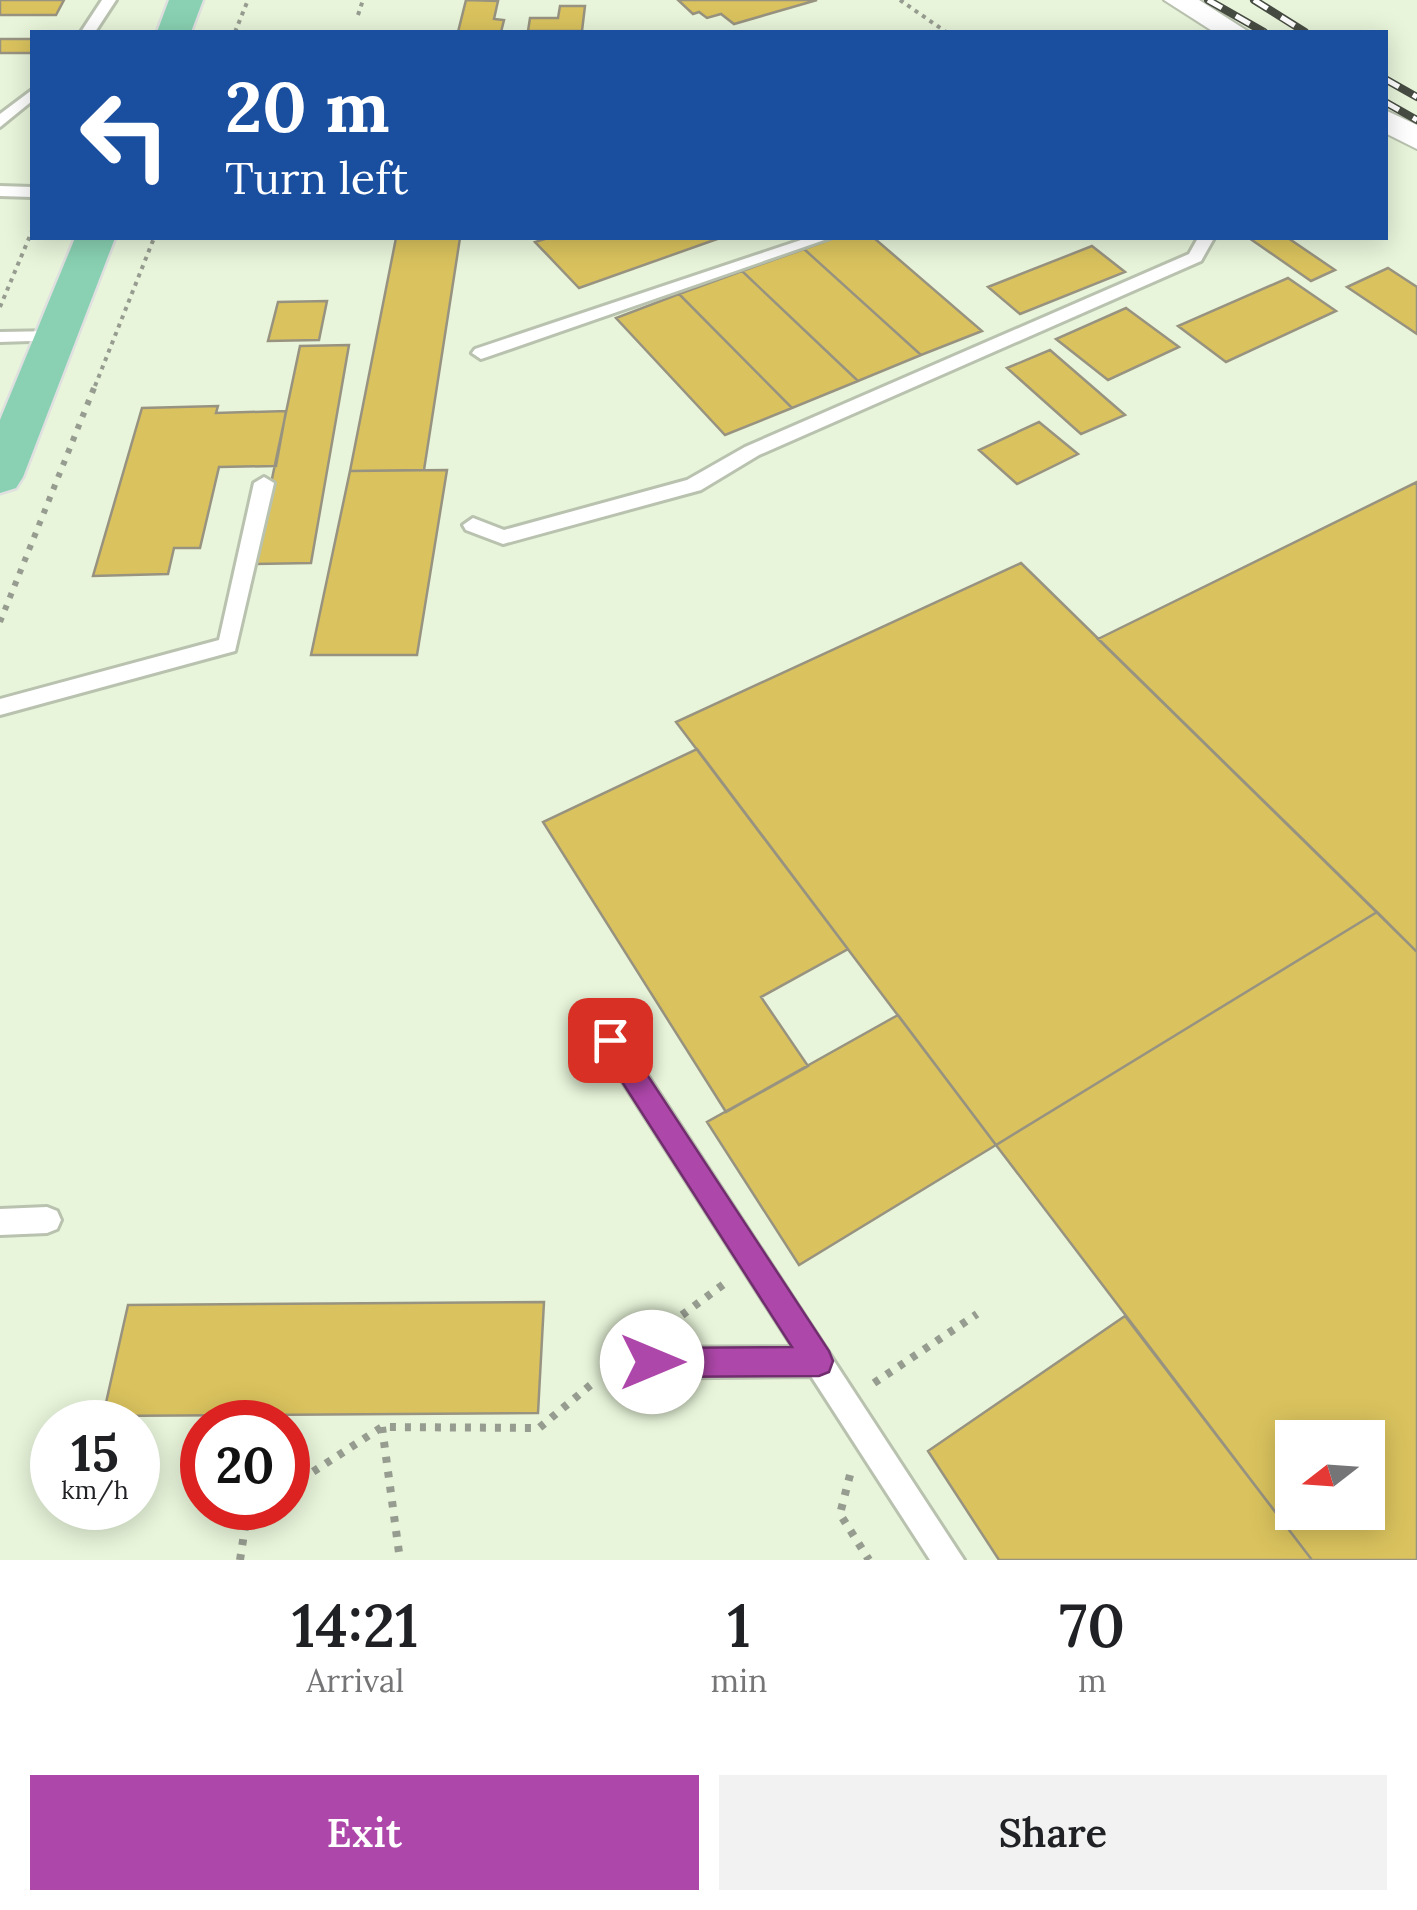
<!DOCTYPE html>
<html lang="en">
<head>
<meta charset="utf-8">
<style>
  :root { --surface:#fff; --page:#f2f2f2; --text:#202124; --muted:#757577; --accent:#ae47aa }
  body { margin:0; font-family:Lora,serif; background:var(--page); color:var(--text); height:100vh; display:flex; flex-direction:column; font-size:38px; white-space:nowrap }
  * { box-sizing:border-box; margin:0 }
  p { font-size:32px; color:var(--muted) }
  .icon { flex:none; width:55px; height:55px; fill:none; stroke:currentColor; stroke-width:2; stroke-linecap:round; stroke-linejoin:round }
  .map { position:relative; height:1560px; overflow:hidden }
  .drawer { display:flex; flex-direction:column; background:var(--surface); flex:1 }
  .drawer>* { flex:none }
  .guide { position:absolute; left:30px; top:30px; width:1358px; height:210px; border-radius:0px; box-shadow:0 5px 25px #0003; background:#1a4fa0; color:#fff; overflow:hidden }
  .needle { width:65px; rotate:253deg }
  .buttons { position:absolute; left:1275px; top:1420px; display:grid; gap:20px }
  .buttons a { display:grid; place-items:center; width:110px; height:110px; border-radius:0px; background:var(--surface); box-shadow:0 5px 25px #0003; font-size:50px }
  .speed { position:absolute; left:30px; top:1400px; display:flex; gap:20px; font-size:50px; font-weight:700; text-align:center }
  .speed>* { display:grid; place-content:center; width:130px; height:130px; border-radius:50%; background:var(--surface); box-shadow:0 5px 25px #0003; line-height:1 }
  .speed small { font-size:25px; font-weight:400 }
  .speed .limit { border:15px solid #d22; background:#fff; color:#111 }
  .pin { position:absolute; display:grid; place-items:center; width:85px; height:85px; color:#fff; margin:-42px; border-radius:20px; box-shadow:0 5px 15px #0006 }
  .me { position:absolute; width:110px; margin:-55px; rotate:90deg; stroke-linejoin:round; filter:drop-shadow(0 0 8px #0008) }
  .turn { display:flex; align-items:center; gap:35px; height:210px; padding:0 30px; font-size:45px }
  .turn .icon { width:130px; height:130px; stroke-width:2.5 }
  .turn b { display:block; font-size:70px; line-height:85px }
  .eta { display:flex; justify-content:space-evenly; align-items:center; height:170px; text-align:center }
  .eta b { font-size:60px; font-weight:600; line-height:70px }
  .cta { display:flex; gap:20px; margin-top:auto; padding:20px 30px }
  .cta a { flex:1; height:115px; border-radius:0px; background:var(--accent); color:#fff; font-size:40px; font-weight:600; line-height:115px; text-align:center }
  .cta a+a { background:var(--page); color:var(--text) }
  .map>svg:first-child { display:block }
</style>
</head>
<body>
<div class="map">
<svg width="1417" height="1560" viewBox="0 0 1417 1560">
  <rect width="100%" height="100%" fill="#f7ffef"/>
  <!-- built -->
  <path fill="#e8f5da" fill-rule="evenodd" d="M0,0H1417V1560H0ZM32,32H1385V238H32ZM52,1422H138V1508H52ZM202,1422H288V1508H202ZM1292,1438H1368V1512H1292Z"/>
  <!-- building -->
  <path fill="#dac35e" stroke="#989380" stroke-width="2.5" fill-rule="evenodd" d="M0,0H64L56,15H0Z
    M466,0L498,1L494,19L504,20L501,32H458Z
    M678,0H817L734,24L721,14L707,18L699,12L693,14Z
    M560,6H585L582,31H528L530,18H558Z
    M0,39H32V53H0Z
    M396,238H460L424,470L350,471Z
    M548,238H720L579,288L535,242Z
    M834,238H874L982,331L921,355L804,249Z
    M1249,238H1288L1335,270L1311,281Z
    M1092,246L1125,272L1020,314L988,287Z
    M804,249L921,355L858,381L742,271Z
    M1388,268L1417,287V334L1347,287Z
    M742,271L858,381L792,408L679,294Z
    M1288,278L1336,311L1226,362L1178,326Z
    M679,294L792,408L725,435L616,318Z
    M327,301L319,340L268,341L278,302Z
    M1126,308L1179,347L1108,380L1056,339Z
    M349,345L311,563L254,564L300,346Z
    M1050,350L1125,415L1081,434L1007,368Z
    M218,406L216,413L286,411L276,466L219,467L200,548H174L168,574L93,576L142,408Z
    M1039,422L1078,454L1017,484L979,450Z
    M447,470L417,655H311L350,471Z
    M1417,482V952L1098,639Z
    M1021,563L1377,912L996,1145L676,722Z
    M697,749L848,949L761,997L808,1066L726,1112L543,822Z
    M1377,912L1417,952V1560H1312L996,1145ZM1292,1438H1368V1512H1292Z
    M898,1015L996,1145L799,1265L707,1122Z
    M544,1302L538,1413L103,1416L128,1305Z
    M1125,1316L1312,1560H999L928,1451Z"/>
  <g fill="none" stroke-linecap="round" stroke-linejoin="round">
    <!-- service casing -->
    <g stroke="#b9c2af" stroke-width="6">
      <path id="service" d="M102,0H116L95,32H81Z
        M32,90V101L0,127V114Z
        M0,186L32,187V197L0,196Z
        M807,238H830L487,357L481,359L472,353L475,349Z
        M1198,238H1214L1201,261L759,455L701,490L503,544L466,530L463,525L473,518L504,530L687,480L745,447L1189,254Z
        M56,331L65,336L62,340L0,342V332Z
        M264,477L274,483L235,651L0,715V699L219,640L254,483Z
        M610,1029L619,1032L964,1560H930L811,1376L618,1378L608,1373L603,1363L608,1353L618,1348L793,1347L601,1048L597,1040L601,1032Z
        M47,1207L57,1211L61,1220L57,1229L47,1233L0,1235V1209Z"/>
    </g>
    <!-- minor casing -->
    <g stroke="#b9c2af" stroke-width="4">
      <path id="minor" d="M1164,0H1199L1249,32H1214Z
        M1385,110L1417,125V149L1385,133Z"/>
    </g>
    <!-- primary casing -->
    <g stroke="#dfe0df" stroke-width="5">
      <path id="primary" d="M169,0H203L191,32H157Z
        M75,238H115L23,477L16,488L0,493V420Z"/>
    </g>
    <!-- path-far2 -->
    <path stroke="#969c90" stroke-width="4" stroke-dasharray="4 5" stroke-linecap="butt" d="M900,0L946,32
      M358,15L363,0
      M235,32L248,0
      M0,307L32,231
      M95,386L154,238"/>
    <!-- path-far1 -->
    <path stroke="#969c90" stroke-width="6" stroke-dasharray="5 8" stroke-linecap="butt" d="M0,622L96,383"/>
    <!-- path -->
    <path stroke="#969c90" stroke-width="8" stroke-dasharray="6 9" stroke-linecap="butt" d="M670,1324L728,1281
      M874,1383L977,1314
      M382,1427L400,1560
      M850,1475L840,1514L869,1560
      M288,1488L382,1427L539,1428L593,1383
      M240,1560L247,1514L256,1508"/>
    <!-- service -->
    <use href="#service" fill="#fff" fill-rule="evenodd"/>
    <!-- minor -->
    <use href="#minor" fill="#fff" fill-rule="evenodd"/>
    <!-- primary -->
    <use href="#primary" fill="#89d1b2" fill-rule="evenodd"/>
    <!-- rail casing -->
    <g stroke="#474c43" stroke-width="8">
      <path id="rail" d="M1208,0L1264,32
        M1254,0L1305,32
        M1385,79L1417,97
        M1385,102L1417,120"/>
    </g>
    <!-- rail -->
    <use href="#rail" stroke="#fff" stroke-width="5" stroke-dasharray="16" stroke-linecap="butt"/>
  </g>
  <!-- route -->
  <path fill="#ae47aa" stroke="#712e6e" stroke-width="2.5" d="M610,1029L619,1032L829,1351L833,1361L829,1372L819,1376L652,1377L641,1373L637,1362L641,1352L652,1348L792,1347L601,1049L597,1040L601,1032Z"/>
</svg>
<div class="buttons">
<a><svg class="needle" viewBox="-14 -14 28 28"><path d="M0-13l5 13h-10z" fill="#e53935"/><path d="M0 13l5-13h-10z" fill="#757577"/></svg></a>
</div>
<div class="speed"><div>15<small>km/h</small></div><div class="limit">20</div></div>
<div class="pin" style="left:610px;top:1040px;background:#d93025"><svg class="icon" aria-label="arrive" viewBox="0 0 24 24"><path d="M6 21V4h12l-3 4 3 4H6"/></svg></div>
<svg class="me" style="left:652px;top:1362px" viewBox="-20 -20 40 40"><circle r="19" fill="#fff"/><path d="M0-13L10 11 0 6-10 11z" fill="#ae47aa"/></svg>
<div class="guide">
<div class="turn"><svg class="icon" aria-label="left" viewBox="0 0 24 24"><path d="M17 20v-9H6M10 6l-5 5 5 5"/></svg><div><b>20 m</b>Turn left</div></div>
</div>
</div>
<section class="drawer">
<div class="eta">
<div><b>14:21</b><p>Arrival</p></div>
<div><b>1</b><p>min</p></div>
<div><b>70</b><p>m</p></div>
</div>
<div class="cta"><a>Exit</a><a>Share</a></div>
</section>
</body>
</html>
